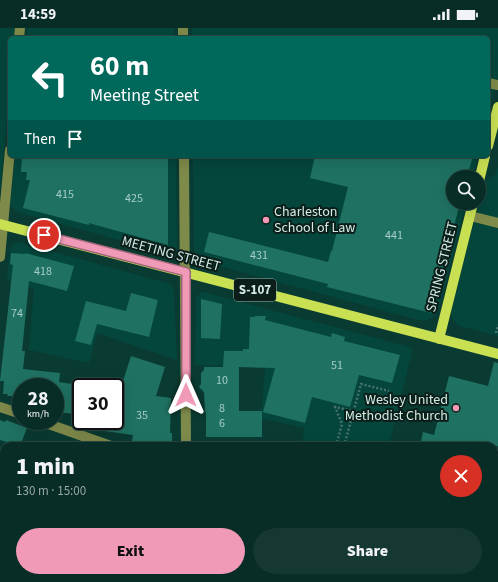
<!DOCTYPE html>
<html lang="en">
<head>
<meta charset="utf-8">
<style>
  :root { --surface:#082c26; --page:#163832; --text:#f1f3f6; --muted:#98a7a7; --line:#294843; --accent:#f09ab7 }
  body { margin:0; font-family:"Source Sans 3",sans-serif; background:var(--page); color:var(--text); height:100vh; display:flex; flex-direction:column; font-size:15px; white-space:nowrap }
  * { box-sizing:border-box; margin:0 }
  p { font-size:13px; color:var(--muted) }
  .icon { flex:none; width:22px; height:22px; fill:none; stroke:currentColor; stroke-width:2; stroke-linecap:round; stroke-linejoin:round }
  .map { position:relative; flex:1; overflow:hidden }
  .sheet { position:absolute; left:0px; top:414px; width:498px; height:140px; display:flex; flex-direction:column; background:var(--surface); border-radius:12px 12px 0 0; box-shadow:0 4px 16px #0002,0 0 0 1px var(--line) }
  .sheet>* { flex:none }
  .hud { position:absolute; left:8px; top:8px; width:482px; height:122px; border-radius:6px; box-shadow:0 4px 16px #0002,0 0 0 1px var(--line); background:#00695c; color:#fff; overflow:hidden }
  .controls { position:absolute; left:446px; top:142px; display:grid; gap:8px }
  .controls a { display:grid; place-items:center; width:40px; height:40px; border-radius:50%; background:var(--surface); box-shadow:0 4px 16px #0002,0 0 0 1px var(--line); font-size:20px }
  .speed { position:absolute; left:12px; top:350px; display:flex; gap:8px; font-size:20px; font-weight:700; text-align:center }
  .speed>* { display:grid; place-content:center; width:52px; height:52px; border-radius:50%; background:var(--surface); box-shadow:0 4px 16px #0002,0 0 0 1px var(--line); line-height:1 }
  .speed small { font-size:10px; font-weight:400 }
  .speed .limit { border:2px solid #111; border-radius:6px; background:#fff; color:#111 }
  .pin { position:absolute; display:grid; place-items:center; width:34px; height:34px; color:#fff; margin:-17px; border:2px solid #fff; border-radius:50%; box-shadow:0 1px 4px #0007 }
  .me { position:absolute; width:44px; margin:-22px; rotate:0deg; stroke-linejoin:round; filter:drop-shadow(0 0 3px #0008) }
  .turn { display:flex; align-items:center; gap:14px; height:84px; padding:0 16px; font-size:18px }
  .turn .icon { width:52px; height:52px; stroke-width:2.5 }
  .turn b { display:block; font-size:28px; line-height:34px }
  .then { display:flex; align-items:center; height:38px; padding:0 16px; background:#0003; gap:8px; font-size:15px }
  .round { display:grid; place-items:center; flex:none; width:42px; height:42px; border-radius:21px; background:var(--page) }
  .headline { display:flex; align-items:center; justify-content:space-between; height:68px; padding:0 16px }
  h1 { font-size:24px; font-weight:800; line-height:30px }
  .cta { display:flex; gap:8px; margin-top:auto; padding:8px 16px }
  .cta a { flex:1; height:46px; border-radius:24px; background:var(--accent); color:#111; font-size:16px; font-weight:800; line-height:46px; text-align:center }
  .cta a+a { background:var(--page); color:var(--text) }
  .status { display:flex; justify-content:space-between; align-items:center; height:28px; padding:0 20px; background:var(--surface); direction:ltr }
  .status svg { height:11px; fill:currentColor }
  .map>svg:first-child { display:block }
</style>
</head>
<body>
<div class="status"><b>14:59</b><svg viewBox="0 0 49 12"><path d="M0 12V9h3v3zM5 12V6h3v6zM10 12V3h3v9zM15 12V0h3v12zM26 1h20v11H26zM47 4h2v5h-2z"/></svg></div>
<div class="map">
<svg width="498" height="554" viewBox="0 0 498 554">
  <rect width="100%" height="100%" fill="#0a3b32"/>
  <!-- built -->
  <path fill="#04463b" d="M0,0H16L15,10H10V61L0,163Z
    M27,0H174V10H26Z
    M192,0H498V48L488,88V10H192Z
    M15,128H176L177,219L169,225L163,224L17,184L10,177Z
    M193,128H478L472,149H453V175H466L439,281L433,289L426,293L418,292L201,233L194,229V223Z
    M498,138V308L459,298L452,290L451,284L484,155L496,146Z
    M14,215H21L171,256L174,263L177,332L97,305L89,335L29,322L34,261L7,252L10,221Z
    M204,264L413,320L389,418H301L305,400L261,390L265,339L195,337L196,270L200,265Z"/>
  <!-- building -->
  <path fill="#1f7262" d="M22,128H168V217L96,197L89,195V197L23,180L30,152H26L27,144H21Z
    M315,128H473L467,149H453V175H460L431,285L327,259L328,256L204,224L209,204L328,234L331,223H332L348,159L310,150Z
    M11,225L25,226V225L74,238L67,263L29,253L22,323H25L23,341L60,345L59,354L79,357L75,386L58,384V381H55V359H20L19,368H7L8,366H3L4,353H0L13,237L10,236Z
    M131,265L158,272L149,309L97,296L91,317L75,313L86,273L126,283Z
    M201,271L222,276L220,311L201,310Z
    M255,288H266L265,292L331,309L332,305L345,309L344,313L400,327L392,355L359,347L350,379L312,369L305,395L263,384L275,340L239,339V383H262V409H206V384H205L204,364L199,359L201,356V345L204,342V339H223L224,323H243V321H249L250,289H255Z
    M131,328L165,339L156,368L171,370L170,405H172V418H149V415L132,413L133,407L90,401V393H115V352L123,353Z
    M494,334L498,335V418H420L423,404L434,407L449,348L488,358Z
    M0,392L5,394L6,392L27,400L20,418L0,412Z"/>
  <g fill="none" stroke-linecap="round" stroke-linejoin="round">
    <!-- path -->
    <path stroke="#4a736b" stroke-width="2.5" stroke-dasharray="2 2" stroke-linecap="butt" d="M496,305L498,297
      M336,418L342,396L335,379L353,383
      M344,418L361,356L389,363"/>
    <!-- minor -->
    <path stroke="#7e8a4a" stroke-width="10" d="M183,0V10
      M19,10L20,0
      M488,55L498,57
      M184,128L186,418
      M470,188L498,195
      M0,229L10,122
      M0,379L21,386
      M40,393L111,418
      M470,550L481,554
      M140,554L142,550"/>
    <!-- major -->
    <path stroke="#cae053" stroke-width="10" d="M488,118L498,79
      M479,153L485,128
      M0,196L498,326
      M439,311L473,175"/>
  </g>
  <g fill="none" stroke-linecap="round" stroke-linejoin="round">
    <!-- route casing -->
    <g stroke="#9c6477" stroke-width="10">
      <path id="route" d="M44,207L186,244V367"/>
    </g>
    <!-- route -->
    <use href="#route" stroke="#f09ab7" stroke-width="7"/>
  </g>
  <!-- markers -->
  <g fill="#f09ab7" stroke="#0b1e1a" stroke-width="1.5">
    <circle cx="266" cy="192" r="4"/>
    <circle cx="456" cy="380" r="4"/>
  </g>
  <g text-anchor="middle" dominant-baseline="central" stroke-width="4" stroke-linejoin="round" paint-order="stroke">
    <!-- number labels -->
    <g font-size="12" fill="#a6cdc4">
      <text x="65" y="166">415</text>
      <text x="134" y="170">425</text>
      <text x="394" y="207">441</text>
      <text x="259" y="227">431</text>
      <text x="43" y="243">418</text>
      <text x="17" y="285">74</text>
      <text x="337" y="337">51</text>
      <text x="222" y="352">10</text>
      <text x="222" y="380">8</text>
      <text x="142" y="387">35</text>
      <text x="222" y="395">6</text>
    </g>
    <!-- shield labels -->
    <rect fill="#0b1e1a" stroke="#97aea7" stroke-width="1" x="234" y="251" width="42" height="22" rx="3"/>
    <g font-size="13" font-weight="bold" fill="#d3ebe4">
      <text x="255" y="262">S-107</text>
    </g>
    <!-- poi labels -->
    <g font-size="14" fill="#d3ebe4" stroke="#0b1e1a" text-anchor="start">
      <text x="274" y="184">Charleston<tspan x="274" dy="16">School of Law</tspan></text>
      <text x="448" y="372" text-anchor="end">Wesley United<tspan x="448" dy="16">Methodist Church</tspan></text>
    </g>
    <!-- street labels -->
    <g font-size="14" fill="#d3ebe4" stroke="#0b1e1a">
      <text transform="translate(171 226) rotate(15)">MEETING STREET</text>
      <text transform="translate(442 239) rotate(-76)">SPRING STREET</text>
    </g>
  </g>
</svg>
<div class="controls">
<a><svg class="icon" aria-label="search" viewBox="0 0 24 24"><circle cx="10" cy="10" r="6"/><path d="M15 15l6 6"/></svg></a>
</div>
<div class="speed"><div>28<small>km/h</small></div><div class="limit">30</div></div>
<div class="pin" style="left:44px;top:207px;background:#d93025"><svg class="icon" aria-label="arrive" viewBox="0 0 24 24"><path d="M6 21V4h12l-3 4 3 4H6"/></svg></div>
<svg class="me" style="left:186px;top:367px" viewBox="-20 -20 40 40"><path d="M0-17L14 15 0 8-14 15z" fill="#f09ab7" stroke="#fff" stroke-width="4"/></svg>
<div class="hud">
<div class="turn"><svg class="icon" aria-label="left" viewBox="0 0 24 24"><path d="M17 20v-9H6M10 6l-5 5 5 5"/></svg><div><b>60 m</b>Meeting Street</div></div>
<div class="then">Then<svg class="icon" aria-label="arrive" viewBox="0 0 24 24"><path d="M6 21V4h12l-3 4 3 4H6"/></svg></div>
</div>
<section class="sheet">
<div class="headline"><div><h1>1 min</h1><p>130 m · 15:00</p></div><a class="round" style="background:#d93025;color:#fff"><svg class="icon" aria-label="close" viewBox="0 0 24 24"><path d="M6 6l12 12M18 6L6 18"/></svg></a></div>
<div class="cta"><a>Exit</a><a>Share</a></div>
</section>
</div>
</body>
</html>
